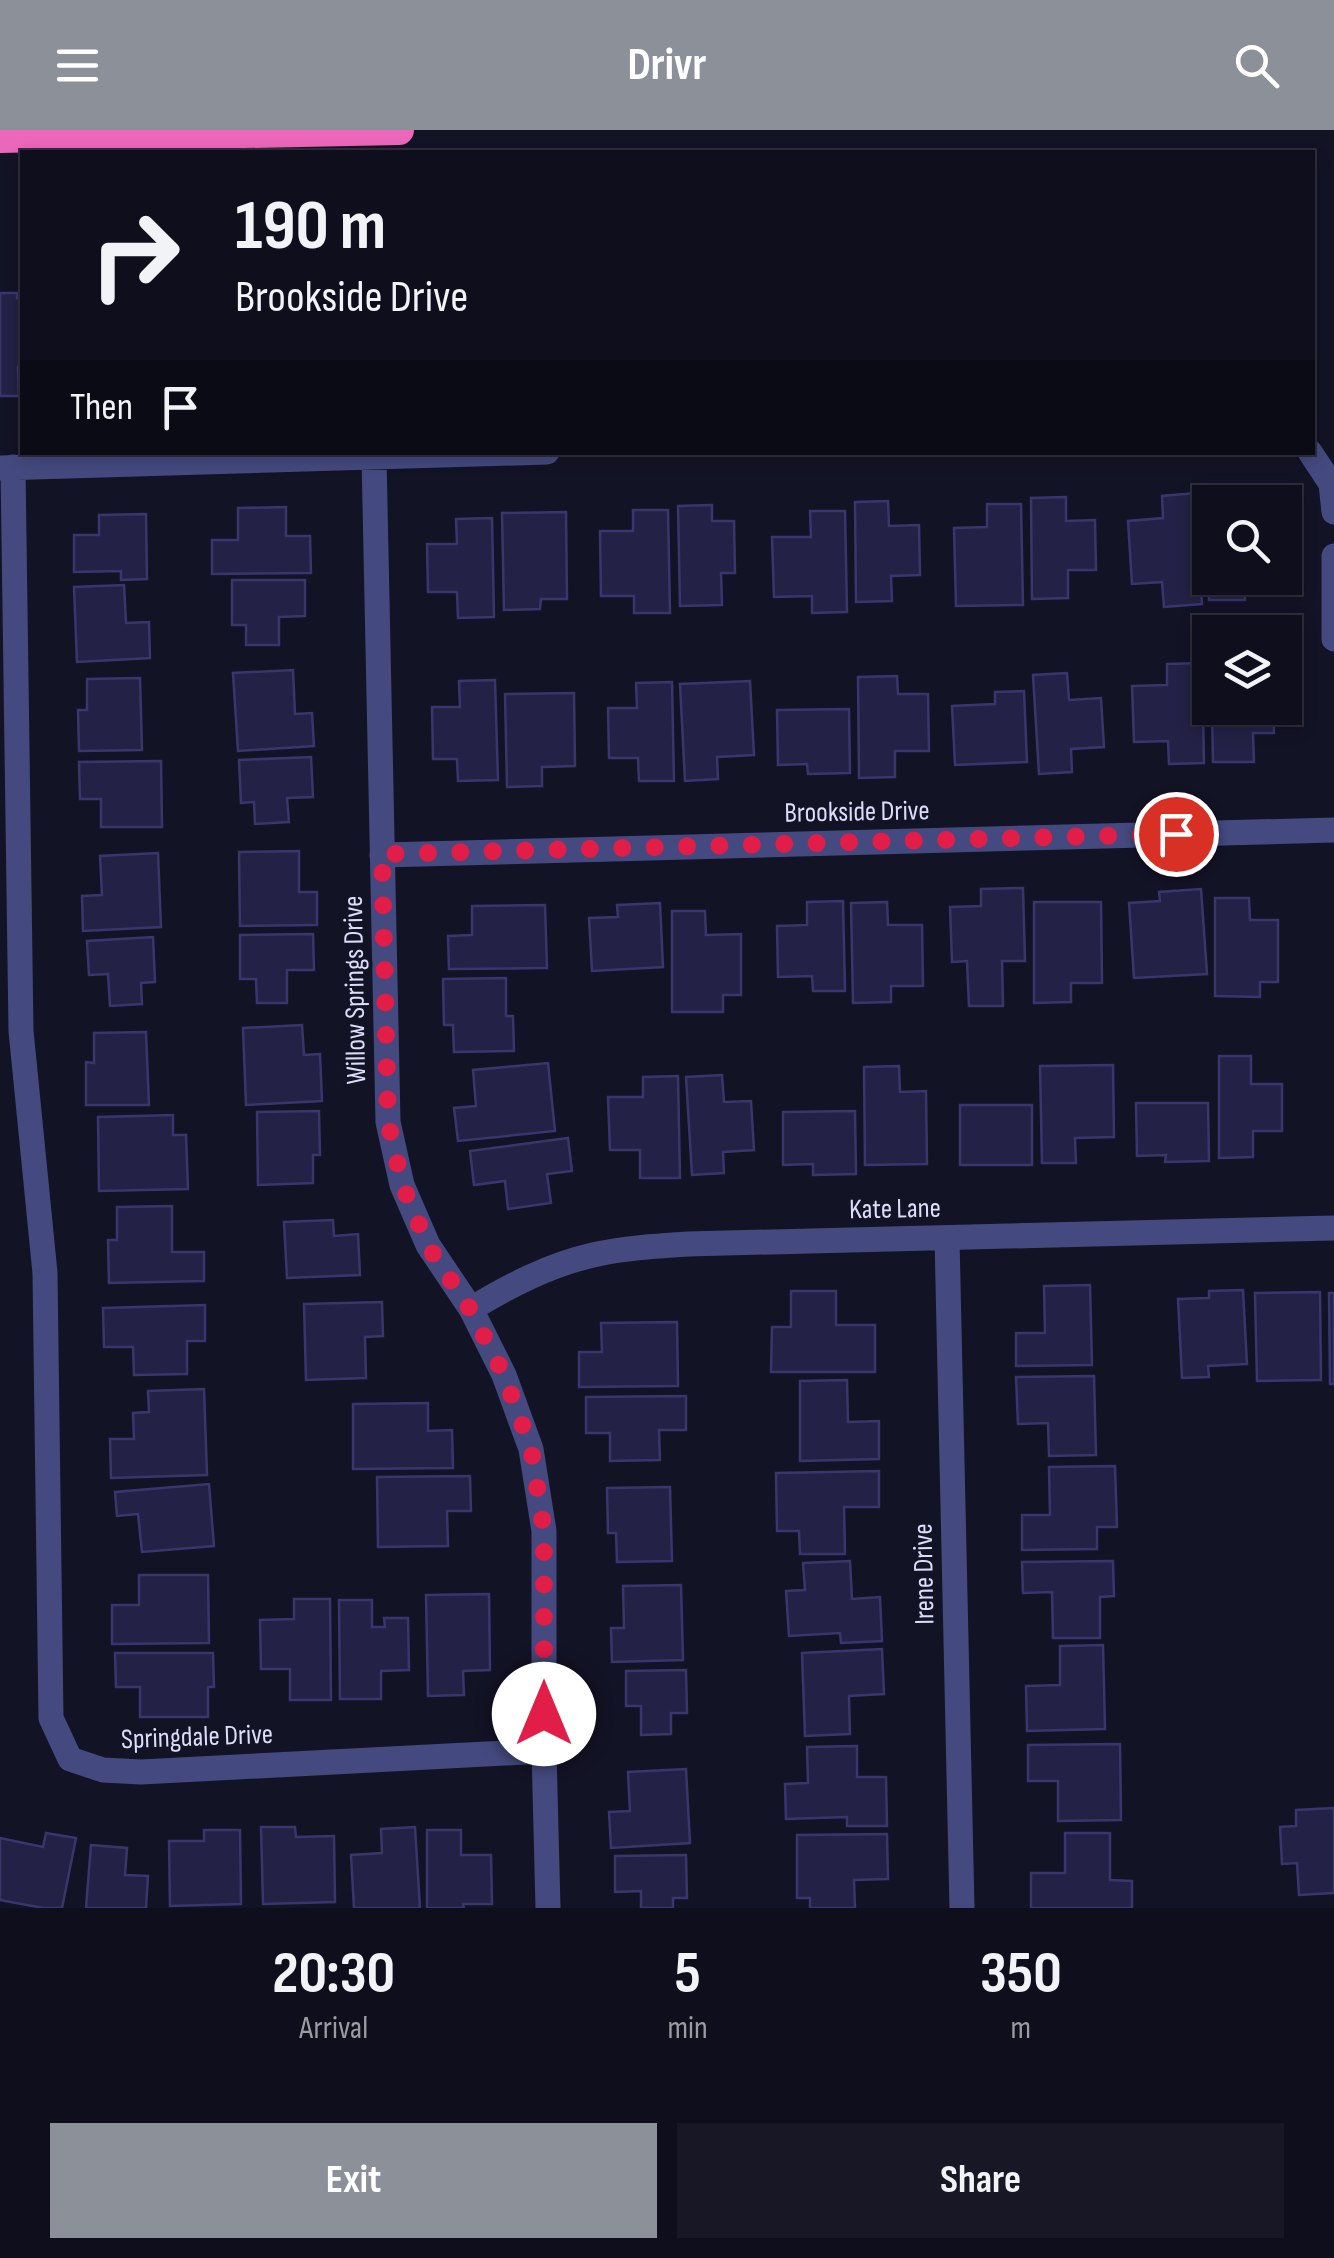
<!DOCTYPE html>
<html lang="en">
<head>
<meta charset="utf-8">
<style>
  :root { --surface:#0e0e1c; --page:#171725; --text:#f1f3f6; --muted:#9b9ca3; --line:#2e2e3b; --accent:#8c9099 }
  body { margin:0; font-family:"Sofia Sans Condensed",sans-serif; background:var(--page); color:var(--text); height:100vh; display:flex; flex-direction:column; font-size:38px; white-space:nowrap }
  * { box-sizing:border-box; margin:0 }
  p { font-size:32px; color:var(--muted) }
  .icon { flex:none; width:55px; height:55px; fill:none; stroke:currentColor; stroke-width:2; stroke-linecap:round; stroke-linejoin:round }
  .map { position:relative; height:1778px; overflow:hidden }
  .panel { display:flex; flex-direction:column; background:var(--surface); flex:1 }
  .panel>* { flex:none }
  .banner { position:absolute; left:20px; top:20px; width:1295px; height:305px; border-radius:0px; box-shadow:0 5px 15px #0003,0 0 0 2px var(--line); background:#0e0e1c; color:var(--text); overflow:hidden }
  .controls { position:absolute; left:1192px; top:355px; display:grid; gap:20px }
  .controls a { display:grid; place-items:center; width:110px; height:110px; border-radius:0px; background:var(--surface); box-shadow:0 5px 15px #0003,0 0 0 2px var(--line); font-size:50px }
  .pin { position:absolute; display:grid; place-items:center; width:85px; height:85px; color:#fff; margin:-42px; border:5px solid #fff; border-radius:50%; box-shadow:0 2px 10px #0007 }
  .me { position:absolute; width:110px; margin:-55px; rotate:0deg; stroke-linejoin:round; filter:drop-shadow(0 0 8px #0008) }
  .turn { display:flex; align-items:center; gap:35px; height:210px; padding:0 50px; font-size:45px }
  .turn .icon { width:130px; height:130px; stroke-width:2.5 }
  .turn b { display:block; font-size:70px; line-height:85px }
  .then { display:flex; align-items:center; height:95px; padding:0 50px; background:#0003; gap:20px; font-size:38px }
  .eta { display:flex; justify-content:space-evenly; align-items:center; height:170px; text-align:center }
  .eta b { font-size:60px; font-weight:700; line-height:70px }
  .button { display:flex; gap:20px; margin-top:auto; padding:20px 50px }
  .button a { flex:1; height:115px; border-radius:0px; background:var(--accent); color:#fff; font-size:40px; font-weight:700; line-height:115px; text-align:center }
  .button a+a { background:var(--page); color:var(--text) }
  header { display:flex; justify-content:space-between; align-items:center; height:130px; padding:0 50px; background:var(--accent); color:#fff; font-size:45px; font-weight:700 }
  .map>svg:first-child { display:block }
</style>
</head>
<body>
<header><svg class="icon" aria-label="menu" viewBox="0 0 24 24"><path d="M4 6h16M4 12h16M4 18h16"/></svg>Drivr<svg class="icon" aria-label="search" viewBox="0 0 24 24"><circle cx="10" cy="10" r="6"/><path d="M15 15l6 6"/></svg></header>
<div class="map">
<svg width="1334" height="1778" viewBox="0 0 1334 1778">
  <rect width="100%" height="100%" fill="#131326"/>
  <!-- building -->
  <path fill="#232145" stroke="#39366e" stroke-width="2.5" d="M0,163H17V168L22,167V237H18L19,266H0Z
    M1195,363L1202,474L1164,477L1162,452L1132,454L1128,391L1163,388L1162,366Z
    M1066,367V391L1095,390L1096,440H1068V468L1032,469L1031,368Z
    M1246,368V372H1210V448H1245V470H1209L1208,369Z
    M888,371L889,396L919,395L920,445L891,446L892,471L856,472L855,372Z
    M987,374H1021L1023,475L956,476L954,398L987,397Z
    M712,375V391H734L735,443H721L722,475L680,476L678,376Z
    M286,377V406H310L311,443L212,444V410H238V378Z
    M633,380H668L670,483H634V466H601L600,401H633Z
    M810,381H845L847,482L812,483V466L774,467L772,407H811Z
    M566,382L567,469H541L540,479L504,480L502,383Z
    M146,384L147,449L121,450V441L74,442V405H99V385Z
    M492,388L494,487L458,488L457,462H428L427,414H457L456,389Z
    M232,450H305V486L279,487V515H246V495H232Z
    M124,455L126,493L149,492L150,528L77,532L74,457Z
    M1202,533L1204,633L1169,634L1168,611L1134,612L1132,556L1167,555V534Z
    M293,540L295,584L312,583L314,616L238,621L233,543Z
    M1067,543L1069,570L1101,568L1104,617L1071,619L1072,642L1039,644L1033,545Z
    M897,546L898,564H928L929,621H895V647L859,648L858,547Z
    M140,548L142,620L79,621L78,580H87V549Z
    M495,550L498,650L458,651L457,629H433L432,577H460L459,551Z
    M750,551L754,625L717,627L718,649L685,651L680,554Z
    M672,552L674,651H639L638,628H609L608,578H637L636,553Z
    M1024,561L1027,632L955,635L952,576L995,574V562Z
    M574,563L575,636L542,637V656L507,657L505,564Z
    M1212,578H1273L1274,603H1253L1254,632H1213Z
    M849,579L850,643L808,644L807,634L778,635L777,580Z
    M311,627L313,667L287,668L289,692L255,694L254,672L241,673L239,630Z
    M161,631L162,697H101V669H80L79,632Z
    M299,721V762H317V795L240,796L239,722Z
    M158,723L161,797L83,801L82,766L102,765L100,726Z
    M1023,758L1025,831H1002L1003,876H969L967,831L952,832L950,777L981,776V759Z
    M1201,759L1207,844L1134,848L1129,773L1160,771L1159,762Z
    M1215,768H1249L1250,790H1278V852H1260V867L1215,866Z
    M843,771L845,861H813L812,846L778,847L777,796L807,795V772Z
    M887,772L888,795H922L923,856H891V872L853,873L851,773Z
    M1034,772H1101L1102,853H1071V872L1034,873Z
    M660,773L663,837L592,841L589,788L618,787L617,775Z
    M545,775L547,838L449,839L448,806L472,805V776Z
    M672,781H705L706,805L741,804V865H723V882H672Z
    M313,804L314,840H287V873H257L256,849H240V805Z
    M153,807L155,852L141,853L142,874L110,876L108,844L89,845L87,811Z
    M506,848V886H513L514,921L454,922L453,895H444L443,849Z
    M302,895L304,925L320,924L322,971L246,975L243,898Z
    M146,902L149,975H86V932L94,933V903Z
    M1219,926H1251V954H1282V1001H1253V1027L1219,1028Z
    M548,933L555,1001L458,1011L454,978L476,976L473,940Z
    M1113,935L1114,1007L1075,1008L1076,1033H1042L1040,936Z
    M899,936L900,962L926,961L927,1034L865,1035L864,937Z
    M722,945L724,972L751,971L754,1020L723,1022L724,1043L692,1045L686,947Z
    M678,946L680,1048H640V1020H610L608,967H643V947Z
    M1136,973H1208L1209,1031L1165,1032L1166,1025L1137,1026Z
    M960,975H1032V1035H960Z
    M319,981L320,1025H313V1053L258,1055L257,982Z
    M855,981L856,1044L813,1045V1034L783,1035V982Z
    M173,985V1005H186L188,1059L99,1061L98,987Z
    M568,1008L572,1041L547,1044L551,1073L508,1079L505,1051L474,1055L470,1021Z
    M172,1076V1122H204V1151L109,1153L108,1110H117V1077Z
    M333,1090L334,1106L358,1104L360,1145L287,1148L284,1092Z
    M1090,1155L1092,1235L1016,1236V1203H1045L1044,1156Z
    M1243,1160L1247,1234L1208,1236L1209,1247L1182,1248L1178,1169L1209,1168V1161Z
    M791,1161H836V1195H875V1242H771L772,1197H791Z
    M1320,1162L1321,1250L1257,1251L1255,1163Z
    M1329,1163H1334V1254H1330Z
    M382,1172L383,1206L365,1207L366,1248L306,1250L304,1174Z
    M205,1175V1211H187V1244L134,1245L133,1217H104L103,1178Z
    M677,1192L678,1256L579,1257V1222H602L601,1193Z
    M1094,1246L1096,1325L1049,1326L1048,1293L1018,1294L1016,1247Z
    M847,1250L848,1292L879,1291V1329L800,1331V1251Z
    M204,1259L207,1345L111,1348L110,1309H134L133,1283L149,1282L148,1261Z
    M686,1266V1300H659L660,1330L610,1331V1303H586V1267Z
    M428,1273V1301L452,1300L453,1338L353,1339V1274Z
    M1115,1336L1117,1397H1097V1419L1022,1420V1385H1050L1049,1337Z
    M879,1341V1377H844L845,1424H800L799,1401H777L776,1343Z
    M470,1346L471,1381H447L448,1416L378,1417L377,1347Z
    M209,1354L214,1416L142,1422L138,1384L117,1386L115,1362Z
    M670,1357L672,1431L617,1432L616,1403H608L607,1358Z
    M850,1431L852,1469L880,1467L882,1511L841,1513L840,1503L789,1506L786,1461L805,1460L803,1433Z
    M1113,1431L1114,1466L1100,1467V1508H1053L1052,1462L1023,1463L1022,1432Z
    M139,1445H208L209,1513L112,1514V1475H139Z
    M681,1455L683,1530L612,1532L611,1498H624L623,1456Z
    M489,1464L490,1540L463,1541L464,1565L428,1566L426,1465Z
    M294,1469H330L331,1570H290V1539H261L260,1490L294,1489Z
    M339,1470H372V1497H385L384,1488H408L409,1540L381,1541V1569H340Z
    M1103,1515L1105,1599L1027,1601L1026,1556L1060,1555V1516Z
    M882,1519L884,1564L849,1566L850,1604L805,1606L802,1523Z
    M115,1523H213L214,1557H208V1587H140V1557H116Z
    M686,1540L687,1583H671V1604L641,1605V1576H626V1541Z
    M1120,1614L1121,1690L1058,1691V1651H1028V1615Z
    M857,1616V1647H886L887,1696H847V1687L786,1689L785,1654L808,1653L807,1617Z
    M686,1639L690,1713L611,1718L609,1682L630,1681L628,1642Z
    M1334,1678V1763L1299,1765L1297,1733L1282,1734L1280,1697L1296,1696V1680Z
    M261,1697H295L296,1707L334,1706L335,1772L263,1774Z
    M415,1697L420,1778H354L351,1725L382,1723L381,1699Z
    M204,1700H240L241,1774L170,1776L169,1711H204Z
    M427,1700H461V1725H491L492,1774H463L464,1778H427Z
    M46,1703L76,1708L62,1778H43L0,1770V1708L43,1717Z
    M1065,1703H1110V1750L1132,1751V1778H1031V1743H1065Z
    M887,1704L888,1749L854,1750L855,1778H810V1768H797V1705Z
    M91,1715L127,1718L125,1745L148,1746L146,1778H86Z
    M686,1725L687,1768H673V1778H641V1761L615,1762V1726Z"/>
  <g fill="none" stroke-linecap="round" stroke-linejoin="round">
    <!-- minor -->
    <path stroke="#444a7f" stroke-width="25" d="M1310,322L1331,354L1334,382
      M374,327L388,992L402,1055L428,1115L471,1179L504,1245L531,1319L544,1401V1621L548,1778
      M13,337L21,901L45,1143L51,1588L70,1629L103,1640L141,1642L544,1621
      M0,338L547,322
      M1334,426V509
      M382,725L1334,700
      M947,1108L962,1778
      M471,1179C509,1156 549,1135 593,1125C624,1118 656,1116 688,1114L1334,1098"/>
    <!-- highway -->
    <path stroke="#ec66b9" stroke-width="30" d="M0,8L399,0"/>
  </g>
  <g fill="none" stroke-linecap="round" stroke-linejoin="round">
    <!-- route -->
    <path stroke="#e11d48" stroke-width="18" stroke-dasharray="0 32.4" d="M544,1584V1401L531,1318L504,1245L470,1179L428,1116L402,1054L388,992L382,724L1176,704"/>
  </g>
  <g text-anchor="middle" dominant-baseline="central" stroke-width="8" stroke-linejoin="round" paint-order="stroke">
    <!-- street labels -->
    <g font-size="28" fill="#dcddfb" stroke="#131326">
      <text transform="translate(857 682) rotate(-1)">Brookside Drive</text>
      <text transform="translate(355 860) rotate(-91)">Willow Springs Drive</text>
      <text transform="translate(895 1079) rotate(-1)">Kate Lane</text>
      <text transform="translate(924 1444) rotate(-91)">Irene Drive</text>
      <text transform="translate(197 1607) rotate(-2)">Springdale Drive</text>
    </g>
  </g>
</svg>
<div class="controls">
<a><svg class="icon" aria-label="search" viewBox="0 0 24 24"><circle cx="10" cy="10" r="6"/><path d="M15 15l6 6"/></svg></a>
<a><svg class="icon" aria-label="layers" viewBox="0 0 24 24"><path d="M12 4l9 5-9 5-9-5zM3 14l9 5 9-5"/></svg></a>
</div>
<div class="pin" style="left:1176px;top:704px;background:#d93025"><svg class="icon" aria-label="arrive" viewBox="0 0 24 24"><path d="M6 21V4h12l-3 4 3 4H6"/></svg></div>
<svg class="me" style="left:544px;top:1584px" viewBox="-20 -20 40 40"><circle r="19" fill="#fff"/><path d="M0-13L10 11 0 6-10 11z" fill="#e11d48"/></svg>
<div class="banner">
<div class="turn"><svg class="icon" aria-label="right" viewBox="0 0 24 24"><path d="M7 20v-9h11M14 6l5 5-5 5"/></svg><div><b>190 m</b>Brookside Drive</div></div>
<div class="then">Then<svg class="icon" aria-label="arrive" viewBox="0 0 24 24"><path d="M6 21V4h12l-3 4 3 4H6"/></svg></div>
</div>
</div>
<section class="panel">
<div class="eta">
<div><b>20:30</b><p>Arrival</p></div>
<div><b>5</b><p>min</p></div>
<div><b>350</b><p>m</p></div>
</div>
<div class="button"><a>Exit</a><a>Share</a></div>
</section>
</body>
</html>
